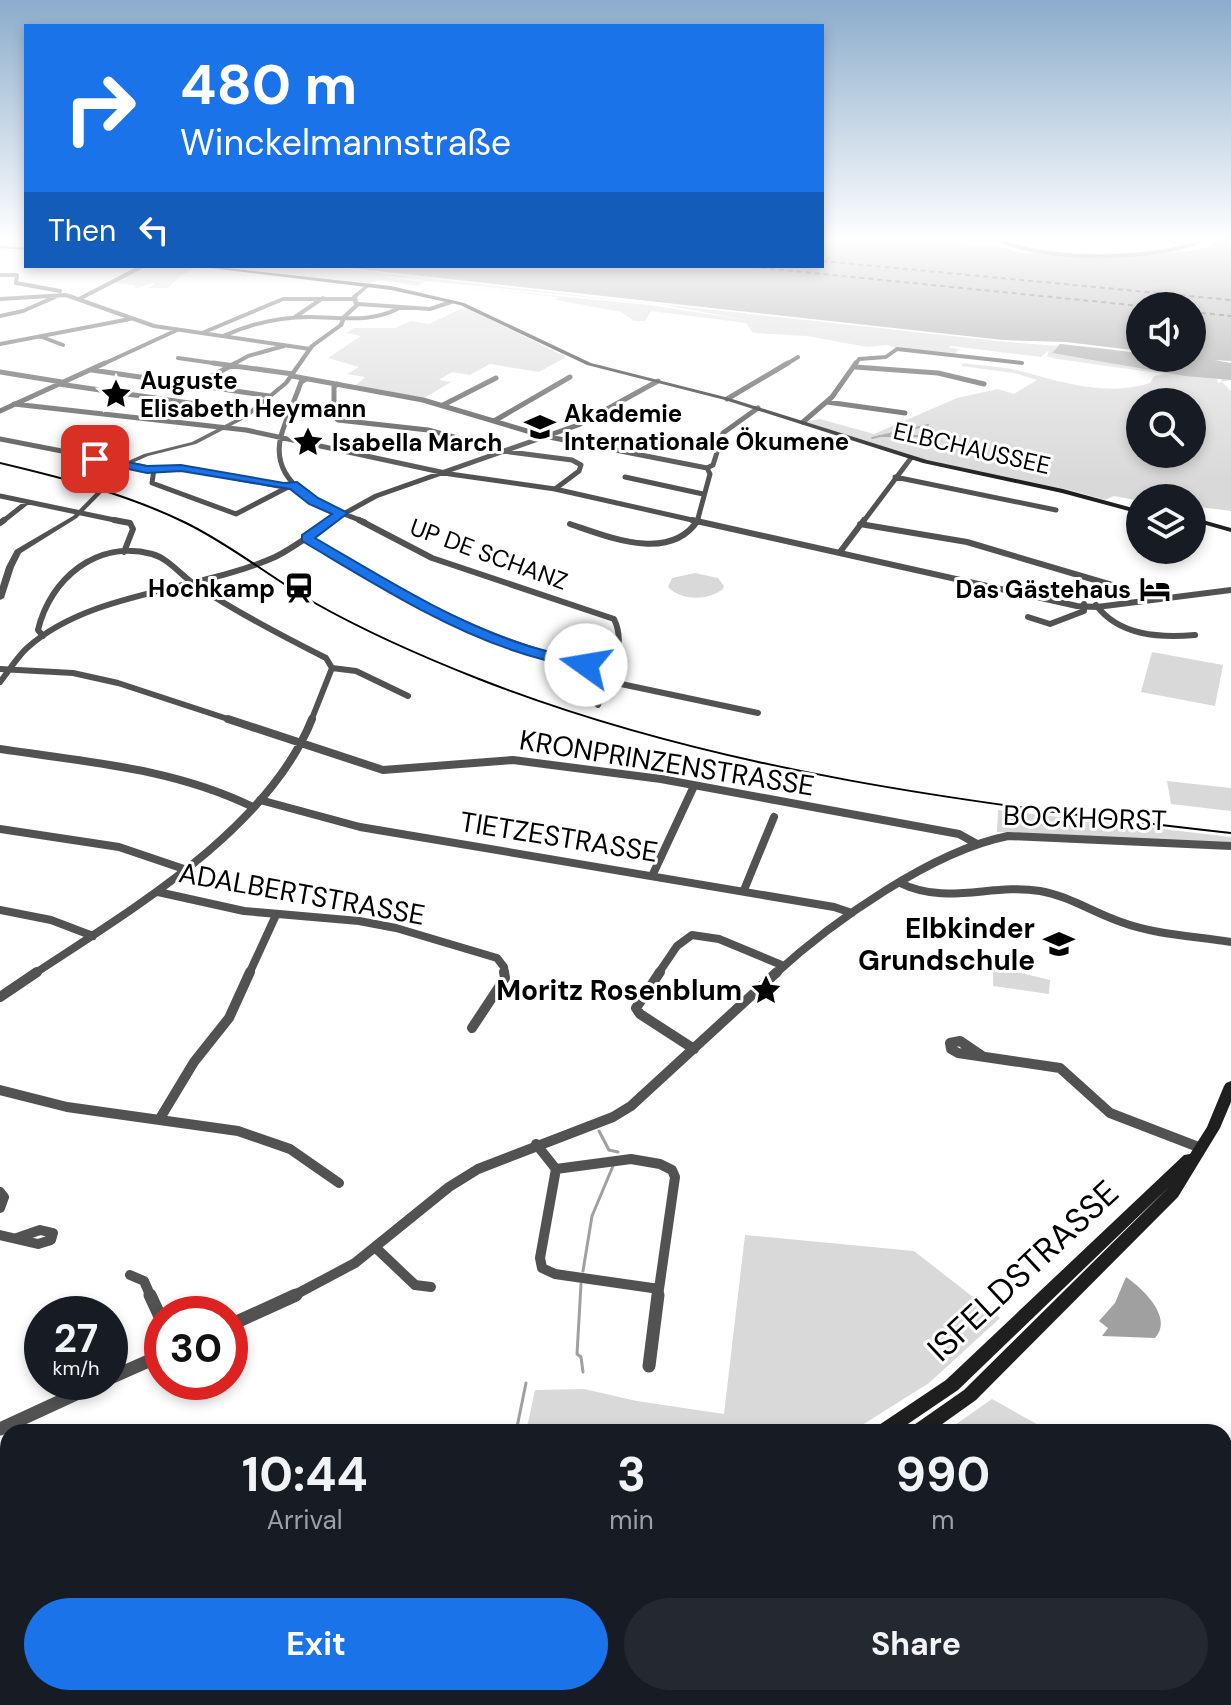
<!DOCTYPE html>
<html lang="en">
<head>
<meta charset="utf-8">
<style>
  :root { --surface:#171b24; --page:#242831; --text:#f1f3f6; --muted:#9ea1a6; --accent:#1a73e8 }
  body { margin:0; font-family:"DM Sans",sans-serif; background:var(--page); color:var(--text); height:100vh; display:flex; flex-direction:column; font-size:30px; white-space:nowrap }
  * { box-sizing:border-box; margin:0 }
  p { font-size:26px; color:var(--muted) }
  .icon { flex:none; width:44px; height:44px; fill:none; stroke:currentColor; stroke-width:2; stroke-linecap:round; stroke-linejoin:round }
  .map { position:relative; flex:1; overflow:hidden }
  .side { position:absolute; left:0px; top:1424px; width:1232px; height:282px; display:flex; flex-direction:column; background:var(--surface); border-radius:24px 24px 0 0; box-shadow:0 4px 12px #0003 }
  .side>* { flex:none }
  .guide { position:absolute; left:24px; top:24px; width:800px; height:244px; border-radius:0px; box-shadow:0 4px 12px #0003; background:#1a73e8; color:#fff; overflow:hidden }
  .buttons { position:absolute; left:1126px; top:292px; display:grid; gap:16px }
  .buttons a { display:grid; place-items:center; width:80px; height:80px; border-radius:50%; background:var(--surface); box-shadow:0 4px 12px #0003; font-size:40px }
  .speed { position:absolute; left:24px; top:1296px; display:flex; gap:16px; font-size:40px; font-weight:700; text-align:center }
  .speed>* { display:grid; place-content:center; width:104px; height:104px; border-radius:50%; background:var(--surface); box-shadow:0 4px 12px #0003; line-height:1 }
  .speed small { font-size:20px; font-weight:400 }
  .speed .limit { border:12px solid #d22; background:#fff; color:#111 }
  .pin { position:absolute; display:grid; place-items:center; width:68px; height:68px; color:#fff; margin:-34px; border-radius:16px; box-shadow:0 4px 12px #0006 }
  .me { position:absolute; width:88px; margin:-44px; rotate:283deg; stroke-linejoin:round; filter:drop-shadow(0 0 6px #0008) }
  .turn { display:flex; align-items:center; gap:28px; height:168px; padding:0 24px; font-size:36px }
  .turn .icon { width:104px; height:104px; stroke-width:2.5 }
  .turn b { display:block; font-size:56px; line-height:68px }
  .then { display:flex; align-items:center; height:76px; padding:0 24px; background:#0003; gap:16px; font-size:30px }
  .eta { display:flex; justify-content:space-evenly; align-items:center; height:136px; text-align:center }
  .eta b { font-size:48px; font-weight:700; line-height:56px }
  .button { display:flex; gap:16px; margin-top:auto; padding:16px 24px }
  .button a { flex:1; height:92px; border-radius:48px; background:var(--accent); color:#fff; font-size:32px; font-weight:700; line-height:92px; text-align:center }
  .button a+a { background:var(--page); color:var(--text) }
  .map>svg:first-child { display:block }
</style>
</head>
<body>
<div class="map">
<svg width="1231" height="1705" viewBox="0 0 1231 1705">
  <rect width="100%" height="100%" fill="#fff"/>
  <!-- green -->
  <path fill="#d9d9d9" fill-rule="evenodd" d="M145,266L197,267L181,275L168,288H147L156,284L152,283L135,289L134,285L114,283Z
    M207,266H286L317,270L323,266L654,304L389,277H382L425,282L418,286L382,280L368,283Z
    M443,285L649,305L746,320L660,304L1007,342L1140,352L1060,344L1052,353L1217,379L1218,383L1222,382L1221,379L1231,380L1222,382L1231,391V511L1192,506V498H1140V501L1114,496L1105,500L1069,490L932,463L803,422L820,419L874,434L957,398L998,389L1014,394L1037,380L1014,373L961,366L963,363C981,366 1003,366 1020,371C1061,382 1108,397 1150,383L1154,376L1164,374L1050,358L1056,357H1047L1049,350L1041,357L951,346L948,347L960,349L955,353L896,348L887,345L867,347L807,336L753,333L746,323L651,311L645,321H634L621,312L556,300L558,297ZM1140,402H1192V454H1140Z
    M465,307L566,357L539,372L490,364L470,375L452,372L439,380L451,382L424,398L356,385L365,377L347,374L359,367L328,358L361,336L346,333L354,328H395L411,321L429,324Z
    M695,573L718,578L724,586L723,589C708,601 681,601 668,587L672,578Z
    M1152,652L1223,665L1215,706L1141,692Z
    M1167,781L1231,788V811L1171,804Z
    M998,810L1231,837V843L997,832Z
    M993,966L1050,980L1049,994L993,986Z
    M745,1235L914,1251L1000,1318L929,1383L851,1432H526L535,1390L584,1389L637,1401L724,1414Z
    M992,1399L1051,1432H945Z
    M267,1698H450L442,1705H255Z"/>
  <!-- water -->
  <path fill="#a0a0a0" d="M822,240H953V243L1008,248L1016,252L1097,257L1190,251L1206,248L1216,240H1231V361L1214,360L1231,363V380L1185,376L1052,353L1060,344L1140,353V358H1192V306H1140V351L1066,342L1003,340L331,266H822Z
    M1126,1277C1142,1288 1174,1317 1155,1338L1102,1336L1108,1328L1099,1321L1115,1303Z"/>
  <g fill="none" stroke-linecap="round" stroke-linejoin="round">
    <!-- stream-far1 -->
    <path stroke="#a0a0a0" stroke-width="2" d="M879,436H922
      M872,438L928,425"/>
    <!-- stream -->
    <path stroke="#a0a0a0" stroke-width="3" d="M599,1131L609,1150L618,1152
      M583,1271L592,1216L613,1166
      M581,1284L577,1354L581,1357L583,1372
      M516,1432L526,1383"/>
    <!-- ferry -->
    <path stroke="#414141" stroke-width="2" stroke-dasharray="5 4" stroke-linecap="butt" d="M822,261L1231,300
      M743,266L1141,306
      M1192,312L1231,316"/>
    <!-- taxiway -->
    <path fill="#808080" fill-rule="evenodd" d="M1169,240H1177V241L1173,244Z"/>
    <!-- minor-far5 -->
    <path stroke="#525252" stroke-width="4" d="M999,240C1045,262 1158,261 1204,240
      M0,275H17L16,283L60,291
      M0,299L66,295L154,326L310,349
      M79,299L143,266
      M358,304L430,309L451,302
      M0,316L23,311L55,297
      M295,317L323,298
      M202,333L283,299H354
      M223,336C250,324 279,317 309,317C341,317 371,324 401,307
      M42,337L63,345
      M0,344L130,319
      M178,358L227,365
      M101,365L177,330
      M232,365L248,356L284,346
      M785,365L798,357
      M855,365L859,359L886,357L897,349L1022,363"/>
    <!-- minor-far4 -->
    <path stroke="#525252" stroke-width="5" d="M213,363L293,374
      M855,367L938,373L984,384
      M92,370L269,396
      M0,372L62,382
      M292,376L423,400L544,436L707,468
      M306,379L301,382C295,400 286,418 281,436C268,487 327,508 365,522
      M59,384L196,404
      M337,384L334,387V416L338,420L428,430L510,452L572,460L581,465L579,471L555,489
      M195,385L236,363
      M727,399L788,363
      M827,402L905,413
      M14,404L246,430L450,474L555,489L701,522
      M443,405L496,378
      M0,411L105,363
      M494,421L570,377
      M803,422L832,397L856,363
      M0,439L154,469L152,483L236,514L292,485
      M707,468L713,465L723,433L758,408
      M154,469L181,468L284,487
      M625,477L703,494
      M895,477L1056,510
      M0,496L124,522
      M2,522L26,503
      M329,522L376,496L578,425L658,381
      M697,522L710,474L707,468
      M863,522L911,458"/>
    <!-- minor-far3 -->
    <path stroke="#525252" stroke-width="6" d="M114,520L130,523L133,529L124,552
      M359,520L432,558L614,619C628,647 608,679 598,705
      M692,520L1077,606L1097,607L1231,590
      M0,523L4,520
      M570,524C609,537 670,563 698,520
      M860,524L967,542L1112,585
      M307,538C332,549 352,566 376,579C451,620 527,655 611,669
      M840,552L864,520
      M1096,605C1119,636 1160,638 1195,635
      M1028,617L1050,624L1084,611V604
      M43,636L38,630C50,579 97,539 152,554C170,559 182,577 197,586C238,613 282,636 326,658L332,668L311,721
      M332,668L356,671L408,696
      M0,669L73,673L118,683L234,721
      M607,681L758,713
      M0,682C9,671 17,657 27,648C90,591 199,591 275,557C295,547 313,533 332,520"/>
    <!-- minor-far2 -->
    <path stroke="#525252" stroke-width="8" d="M228,719L383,770L513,760L661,779L959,834L977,844
      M0,749C87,762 173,768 253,807
      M260,800L360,827L834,907L852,913
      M0,829L119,847L187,870
      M653,874L694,786
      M900,883C947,906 991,883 1040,891C1069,896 1094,913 1121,922C1156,935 1195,936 1231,942
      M744,890L774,817
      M158,892L244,911L359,921L396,928L497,958L504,967L505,974
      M0,910L51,920L93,936
      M34,974C129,911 268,830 312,719
      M249,974L276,915
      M658,974L677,946L692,935L719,939L784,966
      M775,974C832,922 932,851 1008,836L1231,846"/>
    <!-- minor-far1 -->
    <path stroke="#525252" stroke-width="10" d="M660,972L636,1008L640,1014L694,1049
      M0,997L37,972
      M472,1028L505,978L504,972
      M982,1056L960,1041L950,1043L951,1049L958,1053L1060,1068L1110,1113L1201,1148
      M0,1090L67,1107L238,1131L290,1149L339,1183
      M159,1120L194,1062L229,1018L250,972
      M536,1144L556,1169
      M631,1159L660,1164L672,1170L675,1177L659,1289L555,1274L542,1268L540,1258L556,1169Z
      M0,1192L4,1197L0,1208
      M0,1235L38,1244L51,1240L53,1233L40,1230L17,1238
      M376,1248L415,1285L431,1287
      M130,1275L144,1281L151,1297
      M291,1297L355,1263L449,1187L478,1169L613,1117L631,1106L777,972
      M658,1297L659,1289"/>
    <!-- minor -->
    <path stroke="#525252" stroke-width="13" d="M150,1295L162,1321
      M230,1325L296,1295
      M649,1366L658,1295
      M110,1378L162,1355
      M0,1429L102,1382
      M0,1649L8,1652
      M539,1698L544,1705
      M870,1698L871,1705
      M730,1705L740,1698"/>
    <!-- tertiary -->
    <path fill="#525252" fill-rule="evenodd" d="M367,284L371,285L357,297L359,306L346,318L343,326L314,347L288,384L248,417L196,444L148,456L130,464L77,518L21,553L14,567L4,598L0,600V586L6,567L15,550L73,516L126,462L144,454L192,442L244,415L284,382L310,345L339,324L342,316L354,305L352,296Z"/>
    <!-- secondary -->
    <path fill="#1f1f1f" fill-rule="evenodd" d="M0,246L26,248V250L0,248Z
      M194,266H209L391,286L464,303L591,363L729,398L927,460L1063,489L1140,510V514L1062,493L923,463L725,400L587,365L460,305L391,290Z
      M1192,517L1231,528V532L1192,521Z
      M1231,1081V1102L1220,1128L1178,1197L976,1400L931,1432H909L911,1427L964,1390L1170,1186L958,1390L896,1432H874L876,1427L946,1380L1184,1155L1190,1154L1207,1127L1224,1086L1226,1083Z
      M463,1698H488L485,1705H460Z
      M497,1698H522L519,1705H494Z"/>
    <!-- tram -->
    <path stroke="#000" stroke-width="2" d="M0,463C63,478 127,494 186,523C231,545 270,577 313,602C366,632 423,657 479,679C719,773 976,804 1231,833"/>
  </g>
  <!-- sky -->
  <linearGradient id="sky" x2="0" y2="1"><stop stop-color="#8baccb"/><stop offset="0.5" stop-color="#fff"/><stop offset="1" stop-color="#fff" stop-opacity="0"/></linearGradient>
  <rect width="1231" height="479" fill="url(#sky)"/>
  <!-- route -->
  <path fill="#1a73e8" stroke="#114b97" stroke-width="2" d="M95,455L147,466L181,465L284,483L297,482L318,498L348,513L315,538C382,577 451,621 525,645C547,652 569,656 591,662L594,665L586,670C562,664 538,659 515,651C440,626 370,581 302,541V535L332,514L309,504L290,489L181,471L147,473L91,461L89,459Z"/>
  <!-- icons -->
  <defs>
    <g id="sight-bare" transform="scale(2.4)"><path d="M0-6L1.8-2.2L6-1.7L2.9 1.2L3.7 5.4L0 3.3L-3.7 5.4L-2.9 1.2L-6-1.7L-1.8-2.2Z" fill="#000" stroke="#fff" stroke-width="2.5" paint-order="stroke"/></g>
    <g id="university-bare" transform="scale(2.4)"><path d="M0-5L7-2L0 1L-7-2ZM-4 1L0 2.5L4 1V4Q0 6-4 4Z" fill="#000" stroke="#fff" stroke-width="2.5" paint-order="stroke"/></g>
    <g id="station-bare" transform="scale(2.4)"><path d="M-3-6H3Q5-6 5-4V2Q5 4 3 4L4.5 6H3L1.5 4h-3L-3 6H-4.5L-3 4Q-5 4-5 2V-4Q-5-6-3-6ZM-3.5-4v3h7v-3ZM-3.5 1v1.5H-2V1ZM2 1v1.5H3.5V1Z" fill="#000" stroke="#fff" stroke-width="2.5" paint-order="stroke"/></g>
    <g id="hotel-bare" transform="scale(2.4)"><path d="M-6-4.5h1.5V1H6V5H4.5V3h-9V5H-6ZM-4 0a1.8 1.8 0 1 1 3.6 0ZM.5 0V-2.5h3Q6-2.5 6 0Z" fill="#000" stroke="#fff" stroke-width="2.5" paint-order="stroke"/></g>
    <g id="school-bare" transform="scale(2.4)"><path d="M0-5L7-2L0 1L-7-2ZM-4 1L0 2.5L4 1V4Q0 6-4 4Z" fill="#000" stroke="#fff" stroke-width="2.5" paint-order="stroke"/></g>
  </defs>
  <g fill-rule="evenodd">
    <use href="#sight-bare" x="116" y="394"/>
    <use href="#university-bare" x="540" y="427"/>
    <use href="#sight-bare" x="308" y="442"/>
    <use href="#station-bare" x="299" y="588"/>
    <use href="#hotel-bare" x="1155" y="589"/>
    <use href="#school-bare" x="1059" y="944"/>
    <use href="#sight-bare" x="766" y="990"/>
  </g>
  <g text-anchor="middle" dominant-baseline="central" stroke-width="6" stroke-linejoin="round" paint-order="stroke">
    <!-- far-poi labels -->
    <g font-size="24" font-weight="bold" fill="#000" stroke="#fff" text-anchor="start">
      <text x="140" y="380">Auguste<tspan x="140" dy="28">Elisabeth Heymann</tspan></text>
      <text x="564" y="413">Akademie<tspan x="564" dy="28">Internationale Ökumene</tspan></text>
      <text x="332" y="442">Isabella March</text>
      <text x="275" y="588" text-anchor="end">Hochkamp</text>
      <text x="1131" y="589" text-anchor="end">Das Gästehaus</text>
    </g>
    <!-- far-street labels -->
    <g font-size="24" fill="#000" stroke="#fff">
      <text transform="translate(972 448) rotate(13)">ELBCHAUSSEE</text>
      <text transform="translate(489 554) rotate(20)">UP DE SCHANZ</text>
    </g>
    <!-- street labels -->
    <g font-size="28" fill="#000" stroke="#fff">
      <text transform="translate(667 763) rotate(9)">KRONPRINZENSTRASSE</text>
      <text transform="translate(1085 818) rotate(2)">BOCKHORST</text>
      <text transform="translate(559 837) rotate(9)">TIETZESTRASSE</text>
      <text transform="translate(302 894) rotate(10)">ADALBERTSTRASSE</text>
    </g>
    <!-- poi labels -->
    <g font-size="28" font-weight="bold" fill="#000" stroke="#fff" text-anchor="end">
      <text x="1035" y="928">Elbkinder<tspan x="1035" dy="32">Grundschule</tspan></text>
      <text x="742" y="990">Moritz Rosenblum</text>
    </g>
    <!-- near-street labels -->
    <g font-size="34" fill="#000" stroke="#fff">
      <text transform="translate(1023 1271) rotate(-43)">ISFELDSTRASSE</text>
    </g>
  </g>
</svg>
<div class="buttons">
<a><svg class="icon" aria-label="sound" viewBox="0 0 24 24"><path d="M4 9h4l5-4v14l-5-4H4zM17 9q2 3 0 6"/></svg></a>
<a><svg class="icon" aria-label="search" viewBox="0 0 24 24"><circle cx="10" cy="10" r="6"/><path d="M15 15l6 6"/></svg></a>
<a><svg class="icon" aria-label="layers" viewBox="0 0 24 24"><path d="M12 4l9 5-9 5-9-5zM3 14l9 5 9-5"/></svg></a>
</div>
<div class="speed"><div>27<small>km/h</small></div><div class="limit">30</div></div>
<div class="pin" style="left:95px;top:459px;background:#d93025"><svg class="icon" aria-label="arrive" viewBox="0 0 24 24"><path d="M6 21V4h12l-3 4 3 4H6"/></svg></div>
<svg class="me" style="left:586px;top:665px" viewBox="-20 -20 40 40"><circle r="19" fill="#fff"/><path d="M0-13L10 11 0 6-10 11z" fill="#1a73e8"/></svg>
<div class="guide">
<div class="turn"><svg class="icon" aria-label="right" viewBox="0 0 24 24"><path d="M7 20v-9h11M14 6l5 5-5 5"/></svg><div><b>480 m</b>Winckelmannstraße</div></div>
<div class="then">Then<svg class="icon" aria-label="left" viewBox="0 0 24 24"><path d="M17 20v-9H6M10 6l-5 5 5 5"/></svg></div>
</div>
<section class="side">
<div class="eta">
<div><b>10:44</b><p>Arrival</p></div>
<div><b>3</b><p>min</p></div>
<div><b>990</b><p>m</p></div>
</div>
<div class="button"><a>Exit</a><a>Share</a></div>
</section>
</div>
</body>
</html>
